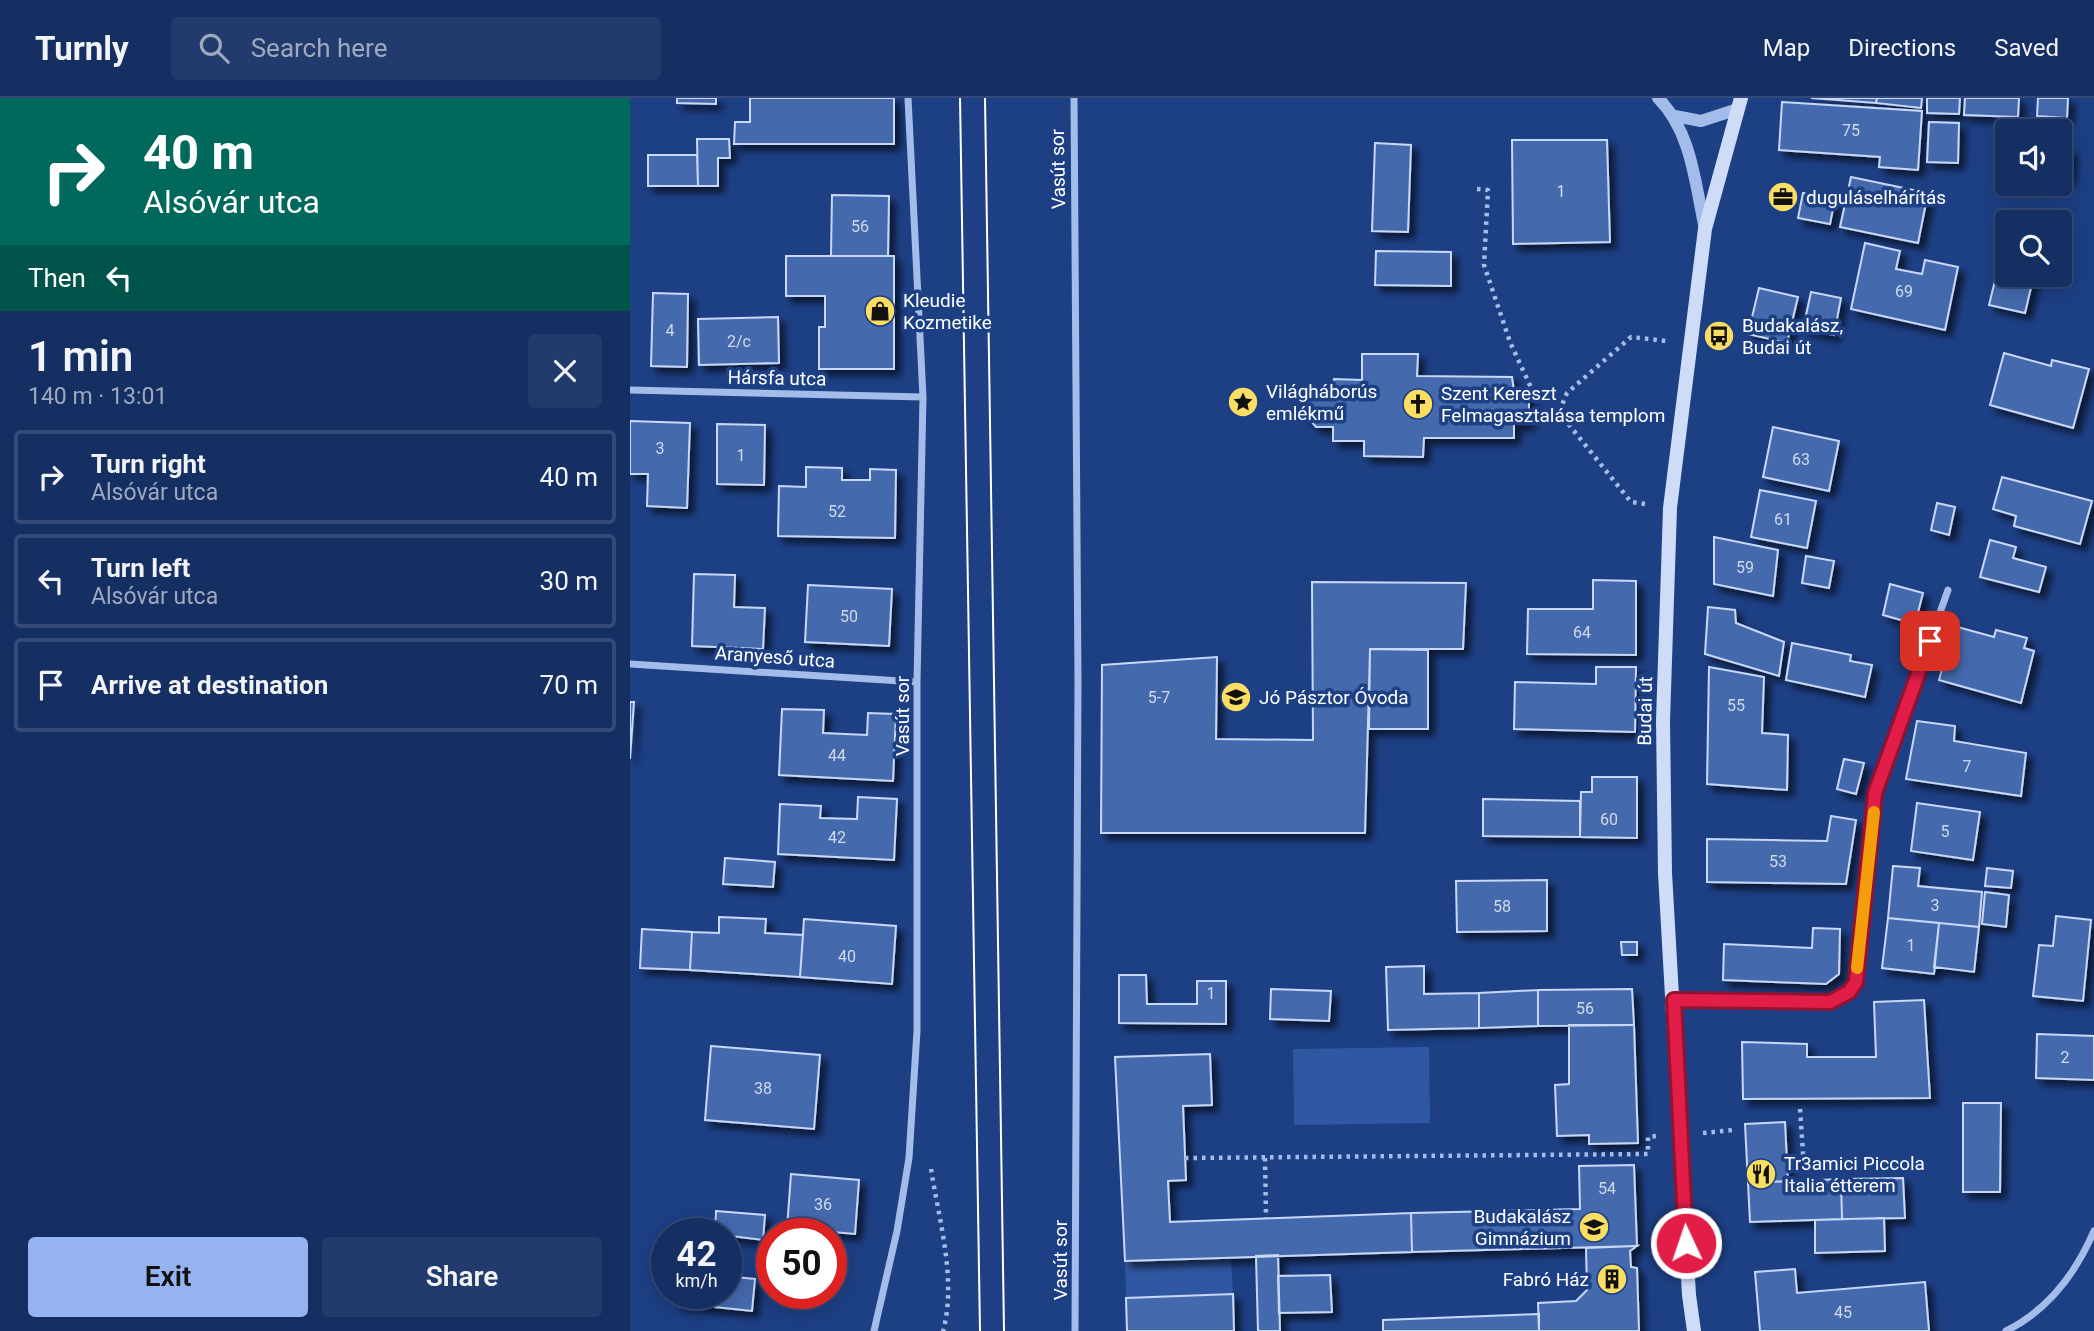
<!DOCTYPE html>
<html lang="en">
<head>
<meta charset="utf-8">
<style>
  :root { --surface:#162f63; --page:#233b6c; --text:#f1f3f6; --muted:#9ea9be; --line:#354a78; --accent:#95b2f1 }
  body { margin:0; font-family:Roboto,sans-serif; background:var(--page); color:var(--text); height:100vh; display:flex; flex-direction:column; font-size:26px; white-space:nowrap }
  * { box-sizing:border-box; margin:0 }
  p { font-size:23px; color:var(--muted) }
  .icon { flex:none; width:38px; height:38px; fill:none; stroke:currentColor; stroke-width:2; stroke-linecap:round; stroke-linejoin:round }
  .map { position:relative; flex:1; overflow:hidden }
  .details { display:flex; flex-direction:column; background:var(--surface); width:630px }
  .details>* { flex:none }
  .top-card { background:#00695c; color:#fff; overflow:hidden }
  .fabs { position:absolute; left:1365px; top:21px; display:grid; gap:14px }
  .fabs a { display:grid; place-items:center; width:77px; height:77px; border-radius:7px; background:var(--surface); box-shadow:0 4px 18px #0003,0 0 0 2px var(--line); font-size:35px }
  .speed { position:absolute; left:21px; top:1120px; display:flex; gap:14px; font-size:35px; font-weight:700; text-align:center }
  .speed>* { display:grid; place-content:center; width:91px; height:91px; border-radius:50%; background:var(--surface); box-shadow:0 4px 18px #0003,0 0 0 2px var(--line); line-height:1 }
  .speed small { font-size:18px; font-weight:400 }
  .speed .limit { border:10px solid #d22; background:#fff; color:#111 }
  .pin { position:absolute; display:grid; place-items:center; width:60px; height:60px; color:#fff; margin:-30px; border-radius:14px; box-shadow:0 4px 10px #0006 }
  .me { position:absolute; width:77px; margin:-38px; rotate:357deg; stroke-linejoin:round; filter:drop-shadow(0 0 5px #0008) }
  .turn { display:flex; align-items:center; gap:24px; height:147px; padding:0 28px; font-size:32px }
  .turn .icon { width:91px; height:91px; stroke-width:2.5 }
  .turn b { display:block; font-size:49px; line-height:60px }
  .then { display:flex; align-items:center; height:66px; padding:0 28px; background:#0003; gap:14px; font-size:26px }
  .round { display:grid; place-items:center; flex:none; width:74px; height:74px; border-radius:7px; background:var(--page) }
  .head { display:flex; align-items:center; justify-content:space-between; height:119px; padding:0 28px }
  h1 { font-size:42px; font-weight:600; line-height:52px }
  .action { display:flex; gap:14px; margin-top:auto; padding:14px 28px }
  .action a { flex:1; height:80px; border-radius:7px; background:var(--accent); color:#111; font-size:28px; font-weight:600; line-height:80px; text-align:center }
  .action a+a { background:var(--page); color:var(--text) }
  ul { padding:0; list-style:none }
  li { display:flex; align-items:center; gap:21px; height:94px; margin:0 14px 10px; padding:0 14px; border:4px solid var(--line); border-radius:7px }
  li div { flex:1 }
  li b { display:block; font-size:26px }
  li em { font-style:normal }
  header { display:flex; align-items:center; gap:42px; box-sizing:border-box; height:98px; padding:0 35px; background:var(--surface); border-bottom:2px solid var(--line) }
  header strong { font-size:33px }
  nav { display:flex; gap:38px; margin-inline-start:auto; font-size:24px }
  .search { width:490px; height:63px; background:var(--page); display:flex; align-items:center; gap:18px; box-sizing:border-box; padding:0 24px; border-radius:7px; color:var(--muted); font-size:26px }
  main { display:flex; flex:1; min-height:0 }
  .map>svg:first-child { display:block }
</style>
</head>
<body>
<header>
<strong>Turnly</strong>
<div class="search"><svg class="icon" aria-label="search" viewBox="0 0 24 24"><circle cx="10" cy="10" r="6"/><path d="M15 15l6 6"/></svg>Search here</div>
<nav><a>Map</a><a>Directions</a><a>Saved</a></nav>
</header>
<main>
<section class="details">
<div class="top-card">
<div class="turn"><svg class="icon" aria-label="right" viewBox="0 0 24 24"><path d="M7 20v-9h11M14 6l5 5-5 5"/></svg><div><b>40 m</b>Alsóvár utca</div></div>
<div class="then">Then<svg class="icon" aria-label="left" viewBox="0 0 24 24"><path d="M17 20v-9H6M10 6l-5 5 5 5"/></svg></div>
</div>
<div class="head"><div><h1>1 min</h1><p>140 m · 13:01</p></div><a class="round"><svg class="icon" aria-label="close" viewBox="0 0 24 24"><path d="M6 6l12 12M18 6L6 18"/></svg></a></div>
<ul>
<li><svg class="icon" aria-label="right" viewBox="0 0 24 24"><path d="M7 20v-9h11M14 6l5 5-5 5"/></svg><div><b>Turn right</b><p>Alsóvár utca</p></div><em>40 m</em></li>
<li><svg class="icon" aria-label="left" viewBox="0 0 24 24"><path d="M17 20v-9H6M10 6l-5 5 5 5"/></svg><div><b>Turn left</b><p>Alsóvár utca</p></div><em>30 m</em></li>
<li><svg class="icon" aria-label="arrive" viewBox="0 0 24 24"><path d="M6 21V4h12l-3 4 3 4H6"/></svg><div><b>Arrive at destination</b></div><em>70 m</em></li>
</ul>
<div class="action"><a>Exit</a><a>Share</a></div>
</section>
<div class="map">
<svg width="1464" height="1233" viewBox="0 0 1464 1233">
  <defs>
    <filter id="shadow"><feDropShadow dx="6" dy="6" stdDeviation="3.5" flood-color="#0009"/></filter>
  </defs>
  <rect width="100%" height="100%" fill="#1d3f84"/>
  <!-- green -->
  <path fill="#3057a2" d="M799,949L800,1025L664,1027L663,951Z
    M601,1159L603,1196L496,1200L495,1163Z"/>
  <!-- building -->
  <path fill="#4569ad" stroke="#c8d8f8" stroke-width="2" filter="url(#shadow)" d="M47,0H86V6L47,5Z
    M120,0H264V46H104L105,24H120Z
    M1181,0H1247L1246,5Z
    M1247,0H1292L1291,10L1246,5Z
    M1297,0H1330L1329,16L1297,15Z
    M1335,0H1389L1388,19L1334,17Z
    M1408,0H1438L1437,20L1407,18Z
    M1152,4L1292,13L1288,72L1249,69L1250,59L1149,52Z
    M1299,24L1329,25L1328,65L1297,64Z
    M67,41H99L100,60H88V88H68Z
    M882,42H977L980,144L883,146Z
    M745,45L781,47L778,134L742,133Z
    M1368,47H1377V86H1411V89L1366,86Z
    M1430,50L1441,51L1439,80L1430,79Z
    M18,57H67L68,88H18Z
    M1221,79L1298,95L1288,145L1210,129Z
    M1173,95L1205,101L1200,126L1168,120Z
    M202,97L259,98L258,158H201Z
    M1235,145L1270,153L1266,171L1292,176L1295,162L1328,169L1315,232L1221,211Z
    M746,153L821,154V188L745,187Z
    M156,158H264V271H189V229H195V198H156Z
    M1369,166L1377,168V177H1404L1395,215L1359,207Z
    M1129,190L1168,199L1157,245L1118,236Z
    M1181,194L1211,200L1204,237L1173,231Z
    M23,195L58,196L57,269L21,268Z
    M148,219L149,265L69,267L68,221Z
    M1374,255L1421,268L1422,262L1459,271L1443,330L1360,307Z
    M732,256H788L787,278L882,279L884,293L899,294V325L884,326V340H794L793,359L734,358V343H703V329H686L676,317V302L686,291H703L704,281L732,282Z
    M0,323L60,325L57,410L17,408L18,376H0Z
    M87,326L135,327L134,387L87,386Z
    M1143,329L1209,343L1199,393L1133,379Z
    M176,369L212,370V382H240V371L266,372L265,440L148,438L149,388L176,389Z
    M1372,379L1462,403L1450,446L1384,428L1386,418L1363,411Z
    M1130,392L1186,403L1177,450L1121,439Z
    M1307,405L1325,409L1319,437L1301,432Z
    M1084,439L1148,452L1143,498L1084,486Z
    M1360,442L1386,449L1383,460L1416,469L1409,494L1350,479Z
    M1176,458L1204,463L1199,490L1172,485Z
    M64,476L105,477L104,509L135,510L133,551L62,548Z
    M963,482L1006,483V557L897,556L898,511H963Z
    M682,484L836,485L833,551H740L735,735H471L472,567L587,559L586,641L683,642Z
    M1260,486L1293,495L1285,526L1253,517Z
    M178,487L262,491L259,548L175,544Z
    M1078,509L1105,512L1106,525L1154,544L1149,578L1075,556Z
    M1324,528L1364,539L1366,532L1397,540L1394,550L1404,553L1391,605L1309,582Z
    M1162,545L1221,557L1220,563L1242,567L1235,599L1156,582Z
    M740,551L798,552V631H739Z
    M966,569H1006L1005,634L884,631L885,584L966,586Z
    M1079,569L1134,579L1132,635L1158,637L1157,692L1077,686Z
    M0,604H4L0,661Z
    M152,611L194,612L193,635L237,637L238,615L266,616L263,683L149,677Z
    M1287,623L1325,628L1324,643L1396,655L1391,698L1276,681Z
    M1214,661L1234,665L1226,696L1207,691Z
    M962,679H1007V740L950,739L951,694H962Z
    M228,699L267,701L264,762L148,756L150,706L191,708L190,720L227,721Z
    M853,701L950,703V739L853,738Z
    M1287,705L1350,714L1343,762L1281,753Z
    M1201,718L1226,722L1216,786L1077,784V741L1197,743Z
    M95,760L145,764L143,789L93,786Z
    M1263,768L1290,770L1288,788L1352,794L1349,829L1258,820Z
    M1357,770L1383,773L1381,790L1355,788Z
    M917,782V833L827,834L826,783Z
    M1355,794L1379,797L1376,829L1352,826Z
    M1426,818L1461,822L1453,903L1403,898L1409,847L1423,848Z
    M89,819L136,821L135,835L173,837L170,879L60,872L62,834L89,835Z
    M1258,820L1309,825L1304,876L1252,870Z
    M174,821L266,828L262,886L170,879Z
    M1309,825L1349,829L1344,874L1304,869Z
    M1183,830L1210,831L1209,876L1196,886L1093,882L1094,846L1182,850Z
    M12,831L62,834L60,872L10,870Z
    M991,844H1007V857H992Z
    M794,868V896L849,895V930L758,932L756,869Z
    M489,877H516L517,906H567V883H596V926L489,925Z
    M641,891L701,893L699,923L640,921Z
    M1002,891L1004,927L908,928V892Z
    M908,892V928L849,930V895Z
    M1294,902L1300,1000L1113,1001L1112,944L1177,946V959H1246L1244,904Z
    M939,927H1004L1008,1045L959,1046V1037L927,1038L925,987L939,986Z
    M1407,936L1464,938V982L1406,980Z
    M81,948L190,957L184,1031L75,1022Z
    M580,956L582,1007L553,1008L556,1082L538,1083L540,1124L781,1115L782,1154L495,1163L485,959Z
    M1333,1005H1371L1370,1094H1333Z
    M1155,1024L1158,1083L1118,1085L1115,1026Z
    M1004,1067L1007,1148L782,1154L781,1115L950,1111L949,1068Z
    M161,1076L229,1082L225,1136L157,1130Z
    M1273,1080L1275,1120L1212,1121L1211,1081Z
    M1211,1081L1212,1121L1120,1124L1118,1085Z
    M86,1113L135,1117L133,1142L85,1136Z
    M1254,1120L1255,1153L1185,1155V1122Z
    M1007,1148L1000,1153L1001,1169L1007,1170L1009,1233H909L908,1205L946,1203L957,1192L956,1150Z
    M648,1157L650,1233H628L626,1158Z
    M1165,1171L1167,1195L1295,1184L1299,1233H1130L1125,1174Z
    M700,1177L702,1214L649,1215L648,1178Z
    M96,1178L125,1181L122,1213L46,1205L47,1195H96Z
    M603,1196L604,1233H497L496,1200Z
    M909,1216V1233H753V1222Z"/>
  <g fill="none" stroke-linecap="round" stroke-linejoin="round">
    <!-- path -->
    <path stroke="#a3bcea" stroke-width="4.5" stroke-dasharray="3.5 5" stroke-linecap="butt" d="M847,91L858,92L854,167L880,244L909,307
      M1015,406L1001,404L936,323L932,307L937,295L1001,239L1036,243
      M1170,1011L1174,1069
      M1073,1035L1103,1032
      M555,1060L1018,1056V1039L1026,1038
      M635,1060L636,1120
      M301,1071C309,1122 327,1183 313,1233"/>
    <!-- minor -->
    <path stroke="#a3bcea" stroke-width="7" d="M444,0L448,584L445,1233
      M0,292L293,299
      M0,566L287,584
      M1044,902L1200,904L1219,894L1226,884L1246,695L1318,492
      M244,1233L267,1133L279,1060L287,933V584L293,299L278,0
      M1376,1233C1418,1212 1446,1175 1464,1133"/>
    <!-- tertiary -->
    <path stroke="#a3bcea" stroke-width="12" d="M1028,0C1062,34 1065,86 1075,131
      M1045,18L1071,23L1108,11"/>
    <!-- secondary -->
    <path stroke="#cfdcf8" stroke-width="14" d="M1064,1233L1059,1197L1035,775L1033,623L1040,410L1075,131L1111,0"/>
    <!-- tram -->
    <path stroke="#fff" stroke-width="2" d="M330,0L350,1233
      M355,0L374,1233"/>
  </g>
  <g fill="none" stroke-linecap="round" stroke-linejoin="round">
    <!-- route casing -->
    <g stroke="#92132f" stroke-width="18">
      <path id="route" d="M1056,1145L1044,902L1200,904L1219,894L1226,884L1245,695L1300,543"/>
    </g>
    <!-- route -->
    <use href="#route" stroke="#e11d48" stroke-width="12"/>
    <!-- slow -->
    <path stroke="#f59e0b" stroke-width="12" d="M1227,870L1244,714"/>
  </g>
  <!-- icons -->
  <defs>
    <g id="office-disc" transform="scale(1.575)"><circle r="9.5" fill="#fade61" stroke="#1d3f84"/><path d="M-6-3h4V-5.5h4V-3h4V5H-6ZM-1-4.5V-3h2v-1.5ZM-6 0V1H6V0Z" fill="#111"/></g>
    <g id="shop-disc" transform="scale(1.575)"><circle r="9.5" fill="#fade61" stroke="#1d3f84"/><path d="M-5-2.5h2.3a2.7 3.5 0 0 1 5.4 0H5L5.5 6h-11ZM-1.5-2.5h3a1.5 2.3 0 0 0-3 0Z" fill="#111"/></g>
    <g id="bus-disc" transform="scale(1.575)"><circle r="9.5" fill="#fade61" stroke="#1d3f84"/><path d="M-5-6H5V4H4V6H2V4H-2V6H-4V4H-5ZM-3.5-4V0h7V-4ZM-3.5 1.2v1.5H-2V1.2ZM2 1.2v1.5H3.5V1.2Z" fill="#111"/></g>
    <g id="sight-disc" transform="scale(1.575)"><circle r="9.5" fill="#fade61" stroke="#1d3f84"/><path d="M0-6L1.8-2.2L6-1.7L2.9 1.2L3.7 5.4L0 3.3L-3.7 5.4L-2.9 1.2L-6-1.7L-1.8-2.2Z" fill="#111"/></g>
    <g id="church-disc" transform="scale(1.575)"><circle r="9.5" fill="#fade61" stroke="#1d3f84"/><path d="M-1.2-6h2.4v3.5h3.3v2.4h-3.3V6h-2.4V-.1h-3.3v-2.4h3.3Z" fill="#111"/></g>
    <g id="school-disc" transform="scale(1.575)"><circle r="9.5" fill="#fade61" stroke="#1d3f84"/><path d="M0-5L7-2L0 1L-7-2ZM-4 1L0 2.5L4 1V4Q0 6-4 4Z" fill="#111"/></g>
    <g id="restaurant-disc" transform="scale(1.575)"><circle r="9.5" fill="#fade61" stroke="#1d3f84"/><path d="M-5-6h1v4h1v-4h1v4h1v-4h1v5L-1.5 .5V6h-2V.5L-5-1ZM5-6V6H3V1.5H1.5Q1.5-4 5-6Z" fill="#111"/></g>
    <g id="building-disc" transform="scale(1.575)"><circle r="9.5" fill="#fade61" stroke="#1d3f84"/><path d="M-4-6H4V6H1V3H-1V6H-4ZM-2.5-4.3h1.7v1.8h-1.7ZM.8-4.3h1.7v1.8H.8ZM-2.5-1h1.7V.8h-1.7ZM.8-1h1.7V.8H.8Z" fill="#111"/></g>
  </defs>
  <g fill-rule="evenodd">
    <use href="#office-disc" x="1153" y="99"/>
    <use href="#shop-disc" x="250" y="213"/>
    <use href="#bus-disc" x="1089" y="238"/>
    <use href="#sight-disc" x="613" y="304"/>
    <use href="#church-disc" x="788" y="306"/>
    <use href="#school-disc" x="606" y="599"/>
    <use href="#restaurant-disc" x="1131" y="1076"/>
    <use href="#school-disc" x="964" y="1129"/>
    <use href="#building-disc" x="982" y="1181"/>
  </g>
  <g text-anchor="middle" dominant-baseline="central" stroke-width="7" stroke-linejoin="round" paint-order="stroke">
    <!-- number labels -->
    <g font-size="16" fill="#d0daea">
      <text x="1221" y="32">75</text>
      <text x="931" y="93">1</text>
      <text x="230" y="128">56</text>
      <text x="1274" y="193">69</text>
      <text x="40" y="232">4</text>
      <text x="109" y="243">2/c</text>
      <text x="30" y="350">3</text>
      <text x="111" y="357">1</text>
      <text x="1171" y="361">63</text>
      <text x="207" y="413">52</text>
      <text x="1153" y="421">61</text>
      <text x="1115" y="469">59</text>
      <text x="219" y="518">50</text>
      <text x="952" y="534">64</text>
      <text x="529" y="599">5-7</text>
      <text x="1106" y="607">55</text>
      <text x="207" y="657">44</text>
      <text x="1337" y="668">7</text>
      <text x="979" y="721">60</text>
      <text x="1315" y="733">5</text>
      <text x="207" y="739">42</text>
      <text x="1148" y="763">53</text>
      <text x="1305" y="807">3</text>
      <text x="872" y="808">58</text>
      <text x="1281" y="847">1</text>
      <text x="217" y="858">40</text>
      <text x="581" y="895">1</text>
      <text x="955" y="910">56</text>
      <text x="1435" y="959">2</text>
      <text x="133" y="990">38</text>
      <text x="977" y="1090">54</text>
      <text x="193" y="1106">36</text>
      <text x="1213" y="1214">45</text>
    </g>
    <!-- street labels -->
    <g font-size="19" fill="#fff" stroke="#1d3f84">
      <text transform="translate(428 71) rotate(-91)">Vasút sor</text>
      <text transform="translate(147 280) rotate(1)">Hársfa utca</text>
      <text transform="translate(145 559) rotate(4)">Aranyeső utca</text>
      <text transform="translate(1015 613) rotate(-89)">Budai út</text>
      <text transform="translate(272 618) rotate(-90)">Vasút sor</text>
      <text transform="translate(430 1162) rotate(-90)">Vasút sor</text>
    </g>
    <!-- poi labels -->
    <g font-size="19" fill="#fff" stroke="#1d3f84" text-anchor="start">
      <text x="1176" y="99">duguláselhárítás</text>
      <text x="273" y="202">Kleudie<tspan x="273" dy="22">Kozmetike</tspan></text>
      <text x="1112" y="227">Budakalász,<tspan x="1112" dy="22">Budai út</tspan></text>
      <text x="636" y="293">Világháborús<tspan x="636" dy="22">emlékmű</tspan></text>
      <text x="811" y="295">Szent Kereszt<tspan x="811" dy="22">Felmagasztalása templom</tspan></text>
      <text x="629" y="599">Jó Pásztor Óvoda</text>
      <text x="1154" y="1065">Tr3amici Piccola<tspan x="1154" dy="22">Italia étterem</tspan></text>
      <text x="941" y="1118" text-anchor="end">Budakalász<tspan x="941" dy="22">Gimnázium</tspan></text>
      <text x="959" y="1181" text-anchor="end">Fabró Ház</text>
    </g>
  </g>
</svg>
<div class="fabs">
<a><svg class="icon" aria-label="sound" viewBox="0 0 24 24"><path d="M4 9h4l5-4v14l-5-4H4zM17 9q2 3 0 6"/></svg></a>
<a><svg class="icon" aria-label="search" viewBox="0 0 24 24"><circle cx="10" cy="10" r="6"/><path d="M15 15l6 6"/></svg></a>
</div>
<div class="speed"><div>42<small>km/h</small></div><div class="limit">50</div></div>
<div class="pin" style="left:1300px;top:543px;background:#d93025"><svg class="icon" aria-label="arrive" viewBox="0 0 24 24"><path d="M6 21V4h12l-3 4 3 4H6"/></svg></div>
<svg class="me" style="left:1056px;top:1145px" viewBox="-20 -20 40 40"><circle r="17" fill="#e11d48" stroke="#fff" stroke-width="3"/><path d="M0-11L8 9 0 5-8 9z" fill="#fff"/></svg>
</div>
</main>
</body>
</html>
